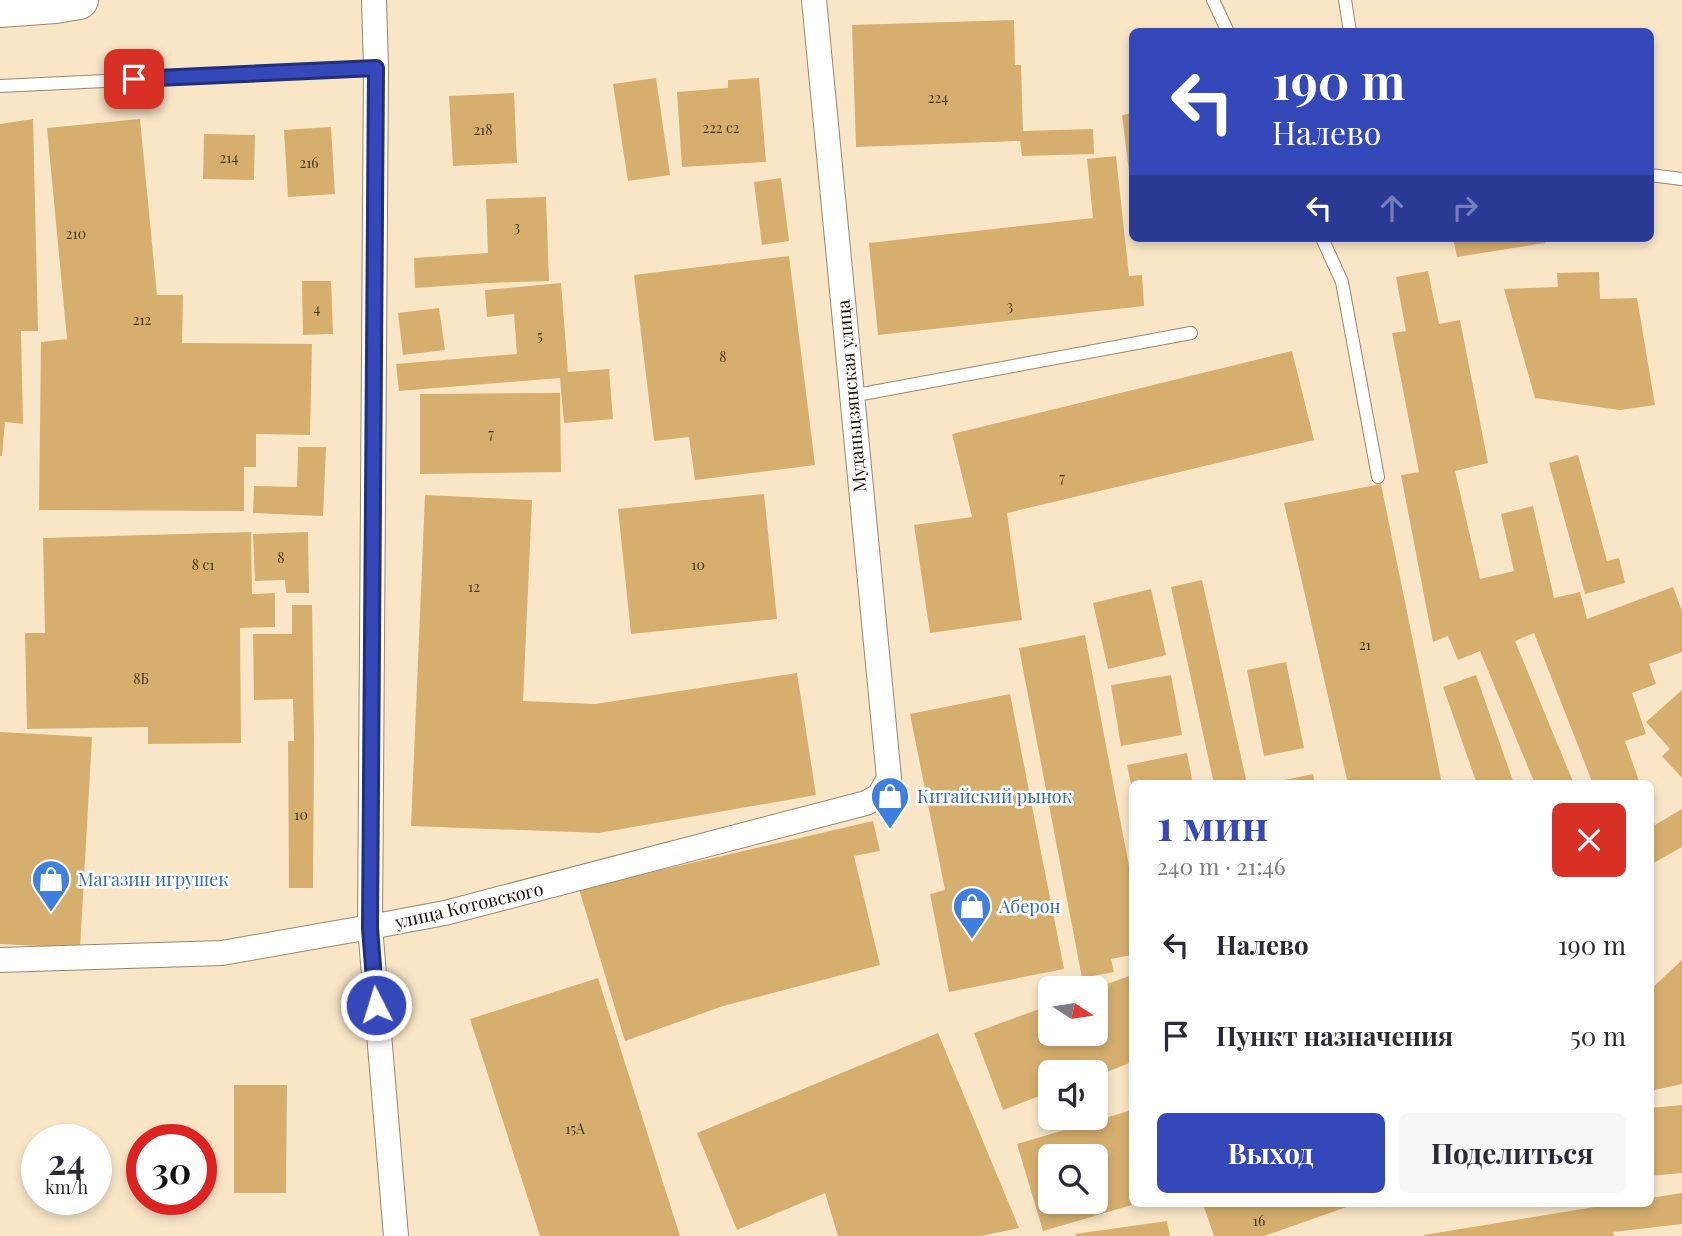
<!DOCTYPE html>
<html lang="ru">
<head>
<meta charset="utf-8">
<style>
  :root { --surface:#fff; --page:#f7f7f7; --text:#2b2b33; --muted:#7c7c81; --accent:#3548ba }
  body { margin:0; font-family:"Playfair Display",serif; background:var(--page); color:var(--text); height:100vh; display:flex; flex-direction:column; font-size:26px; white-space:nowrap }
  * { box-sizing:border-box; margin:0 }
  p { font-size:23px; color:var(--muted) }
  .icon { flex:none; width:38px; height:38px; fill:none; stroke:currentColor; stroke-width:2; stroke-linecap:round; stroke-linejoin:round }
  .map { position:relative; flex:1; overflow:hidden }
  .drawer { position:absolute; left:1129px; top:780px; width:525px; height:427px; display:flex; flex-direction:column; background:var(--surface); border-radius:10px; box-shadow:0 4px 10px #0003 }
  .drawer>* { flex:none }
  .banner { position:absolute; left:1129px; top:28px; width:525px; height:214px; border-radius:10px; box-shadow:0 4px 10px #0003; background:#3548ba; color:#fff; overflow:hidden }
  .needle { width:46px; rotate:102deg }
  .buttons { position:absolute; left:1038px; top:976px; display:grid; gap:14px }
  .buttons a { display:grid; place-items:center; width:70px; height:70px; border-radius:10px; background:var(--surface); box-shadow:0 4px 10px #0003; font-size:35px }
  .speed { position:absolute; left:21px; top:1124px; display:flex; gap:14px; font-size:35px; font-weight:700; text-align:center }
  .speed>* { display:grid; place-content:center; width:91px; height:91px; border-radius:50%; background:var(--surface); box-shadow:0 4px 10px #0003; line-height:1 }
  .speed small { font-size:18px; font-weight:400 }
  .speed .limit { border:10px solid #d22; background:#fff; color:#111 }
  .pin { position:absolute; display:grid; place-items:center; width:60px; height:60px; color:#fff; margin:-30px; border-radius:14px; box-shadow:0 4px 10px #0006 }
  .me { position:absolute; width:77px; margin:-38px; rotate:355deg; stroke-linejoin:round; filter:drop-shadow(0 0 5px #0008) }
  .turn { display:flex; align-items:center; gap:24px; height:147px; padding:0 28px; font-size:32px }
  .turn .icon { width:91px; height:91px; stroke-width:2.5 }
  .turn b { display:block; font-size:49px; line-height:60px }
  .lanes { display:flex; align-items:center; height:66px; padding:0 28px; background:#0003; justify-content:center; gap:35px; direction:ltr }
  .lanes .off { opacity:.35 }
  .round { display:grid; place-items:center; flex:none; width:74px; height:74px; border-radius:10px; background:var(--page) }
  .overview { display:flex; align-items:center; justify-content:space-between; height:119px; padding:0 28px }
  h1 { font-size:42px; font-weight:700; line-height:52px; color:var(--accent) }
  .button { display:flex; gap:14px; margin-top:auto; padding:14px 28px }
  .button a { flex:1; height:80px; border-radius:10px; background:var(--accent); color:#fff; font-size:28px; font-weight:700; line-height:80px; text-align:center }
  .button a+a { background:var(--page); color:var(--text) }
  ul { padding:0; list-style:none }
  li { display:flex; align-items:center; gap:21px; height:91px; padding:0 28px }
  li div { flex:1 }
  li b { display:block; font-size:26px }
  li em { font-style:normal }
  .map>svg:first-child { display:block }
</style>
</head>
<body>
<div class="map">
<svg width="1682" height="1236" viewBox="0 0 1682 1236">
  <rect width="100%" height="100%" fill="#f9e6c7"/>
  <!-- building -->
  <path fill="#d6af6e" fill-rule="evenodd" d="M1014,20L1015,65H1021L1023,131L1093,129L1094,154L1022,156L1020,141L856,147L852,25Z
    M656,78L670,175L628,181L613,84Z
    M759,78L766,162L682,167L677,92L728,88V80Z
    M514,93L517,163L453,166L449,96Z
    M1132,113V188H1131L1122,115Z
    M33,119L38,331H21L23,424L5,422L2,456H0V124Z
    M140,119L157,295H183L182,343L312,344L310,435L256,434V467H244V511L39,510L41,342L67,339L47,128Z
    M331,127L335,194L288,197L284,130Z
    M204,134L255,135L254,180L203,179Z
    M1116,156L1129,276L1142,275L1144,306L878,335L869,243L1093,218L1087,159Z
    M781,178L789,241L762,245L754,182Z
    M546,197L549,281L488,283L415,288L414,258L488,253L486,199Z
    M1453,238H1544L1545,243L1457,257Z
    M789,256L815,465L695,480L689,437L654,441L634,275Z
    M1428,271L1439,324L1460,320L1488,463L1455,471L1480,579L1514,571L1501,514L1533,506L1554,598L1580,592L1587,619L1673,587L1682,611V652L1649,664L1656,684L1632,693L1646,734L1625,741L1640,784H1593L1534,633L1515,641L1574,784H1535L1480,651L1458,660L1448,636L1433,642L1401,475L1419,472L1392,333L1406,331L1396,277Z
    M1599,272L1600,299L1637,298L1655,405L1620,410L1535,398L1504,289L1558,287L1557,273Z
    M302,281H331L333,334L303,335Z
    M561,283L568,372L609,369L613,419L564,423L560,378L399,391L396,364L517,354L514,314L487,317L485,290Z
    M439,308L445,350L403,355L398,313Z
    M1292,351L1314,440L1007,513L1022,620L930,633L914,525L972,517L952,434Z
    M560,393L561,472L420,474V394Z
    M298,447H326L323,516L253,513L254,486L297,487Z
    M1578,455L1607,561L1619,558L1625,583L1585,594L1549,463Z
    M1381,484L1442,784H1348L1284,503Z
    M764,494L777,619L631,634L618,509Z
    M425,495L532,500L523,701L595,704L797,673L816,795L599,833L411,826Z
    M251,532L252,594L275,593V627L240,628L241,743L148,744V727L27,729L25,633H45L43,538Z
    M308,532L309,593H286L285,580L255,581L253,534Z
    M1202,580L1247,784H1214L1171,587Z
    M1151,589L1166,655L1108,669L1093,603Z
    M292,605H312L314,741L313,888H289L288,741H294L293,699L254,700L253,634H292Z
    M1085,635L1132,882V955L1111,959L1114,972L1082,978L1019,648Z
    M1286,662L1304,748L1264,756L1247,670Z
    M1171,675L1182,735L1121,746L1111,685Z
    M1476,675L1514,784H1477L1443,687Z
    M1682,690V778L1662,756L1670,749L1646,722Z
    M1010,694L1064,969L949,992L930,894L945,890L910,714Z
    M0,732L92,737L80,948L0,944Z
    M1187,753L1193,784H1131L1127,765Z
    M1313,774L1315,784H1270V783Z
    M1682,809V847L1650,865V813L1655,825Z
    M873,821L880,851L854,856L880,965L723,1006L625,1041L579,889Z
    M1682,960V1084L1650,1091V990Z
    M1132,975V1062L1096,1076V1073H1050V1092L1003,1110L974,1033L1050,1005V1034H1096V988Z
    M598,978L680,1236H540L470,1019Z
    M938,1033L1019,1228L981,1236H838L825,1193L737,1230L697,1133Z
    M234,1085H287L286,1193H234Z
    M1682,1105V1173L1650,1176V1108Z
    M1132,1110V1205L1043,1231L1017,1144ZM1050,1157H1096V1202H1050Z
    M1682,1193V1224L1613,1232L1614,1236H1425L1424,1235L1613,1204H1650V1198Z
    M1203,1204H1355L1264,1236H1214Z
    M1167,1221L1170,1236H1076L1075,1234Z"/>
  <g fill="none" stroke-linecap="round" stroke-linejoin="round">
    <!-- lane casing -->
    <g stroke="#99876b" stroke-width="14">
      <path id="lane" d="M1213,0L1228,32
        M1345,0L1350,32
        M0,86L376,68
        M1650,175L1682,179
        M1322,238L1342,282L1378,477
        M851,396L1191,333"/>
    </g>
    <!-- street casing -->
    <g stroke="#99876b" stroke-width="26">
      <path id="street" d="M374,0L376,68L370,927L396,1236
        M0,960L222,953L370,927L445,913L866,803L879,796L889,778L814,0"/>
    </g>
    <!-- highway casing -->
    <g stroke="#99876b" stroke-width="40">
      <path id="highway" d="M0,8L55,4L79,0"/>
    </g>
    <!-- lane -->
    <use href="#lane" stroke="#fff" stroke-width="12"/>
    <!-- street -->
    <use href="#street" stroke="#fff" stroke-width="24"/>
    <!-- highway -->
    <use href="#highway" stroke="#fff" stroke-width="38"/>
  </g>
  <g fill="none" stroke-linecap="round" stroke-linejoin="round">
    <!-- route casing -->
    <g stroke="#222f79" stroke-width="18">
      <path id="route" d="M134,79L376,68L370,928L376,1005"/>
    </g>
    <!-- route -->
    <use href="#route" stroke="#3548ba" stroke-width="12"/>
  </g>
  <!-- icons -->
  <defs>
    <g id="shop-pin" transform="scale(2.0125)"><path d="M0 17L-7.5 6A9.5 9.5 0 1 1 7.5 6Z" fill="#3f7fe0" stroke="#fff"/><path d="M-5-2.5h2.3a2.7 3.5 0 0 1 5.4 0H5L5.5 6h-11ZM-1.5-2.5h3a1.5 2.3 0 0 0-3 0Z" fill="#fff"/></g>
  </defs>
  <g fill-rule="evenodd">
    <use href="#shop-pin" x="890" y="796"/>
    <use href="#shop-pin" x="51" y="879"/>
    <use href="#shop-pin" x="972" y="906"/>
  </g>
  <g text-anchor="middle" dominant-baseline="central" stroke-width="5" stroke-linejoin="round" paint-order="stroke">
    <!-- number labels -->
    <g font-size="14" fill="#44361e">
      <text x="938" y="97">224</text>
      <text x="721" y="127">222 с2</text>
      <text x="483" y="129">218</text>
      <text x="229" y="157">214</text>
      <text x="309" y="162">216</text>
      <text x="517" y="226">3</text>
      <text x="76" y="233">210</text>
      <text x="1010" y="305">3</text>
      <text x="317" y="308">4</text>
      <text x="142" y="319">212</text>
      <text x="540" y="335">5</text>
      <text x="723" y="356">8</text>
      <text x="491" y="433">7</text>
      <text x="1062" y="477">7</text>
      <text x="281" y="557">8</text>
      <text x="203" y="564">8 с1</text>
      <text x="698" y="564">10</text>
      <text x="474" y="586">12</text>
      <text x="1365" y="644">21</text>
      <text x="141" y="678">8Б</text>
      <text x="301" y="814">10</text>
      <text x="575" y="1128">15А</text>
      <text x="1259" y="1220">16</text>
    </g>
    <!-- street labels -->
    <g font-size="18" fill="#130d04" stroke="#fff">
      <text transform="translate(851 396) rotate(-95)">Муданьцзянская улица</text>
      <text transform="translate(469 905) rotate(-13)">улица Котовского</text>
    </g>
    <!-- shop labels -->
    <g font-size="18" fill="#366cbe" stroke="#fff" text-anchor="start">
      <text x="917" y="796">Китайский рынок</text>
      <text x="78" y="879">Магазин игрушек</text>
      <text x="999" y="906">Аберон</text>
    </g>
  </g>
</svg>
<div class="buttons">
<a><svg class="needle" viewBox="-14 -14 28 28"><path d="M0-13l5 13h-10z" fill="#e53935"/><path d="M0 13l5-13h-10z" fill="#7c7c81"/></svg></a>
<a><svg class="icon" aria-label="sound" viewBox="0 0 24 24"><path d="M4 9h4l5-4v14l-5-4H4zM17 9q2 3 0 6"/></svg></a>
<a><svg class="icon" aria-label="search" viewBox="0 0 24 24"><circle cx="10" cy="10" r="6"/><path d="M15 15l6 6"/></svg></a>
</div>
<div class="speed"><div>24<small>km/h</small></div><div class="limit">30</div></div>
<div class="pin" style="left:134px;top:79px;background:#d93025"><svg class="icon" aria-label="arrive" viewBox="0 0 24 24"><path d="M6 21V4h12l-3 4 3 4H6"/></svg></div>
<svg class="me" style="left:376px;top:1005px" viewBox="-20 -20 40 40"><circle r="17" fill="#3548ba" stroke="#fff" stroke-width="3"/><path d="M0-11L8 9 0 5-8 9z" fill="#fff"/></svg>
<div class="banner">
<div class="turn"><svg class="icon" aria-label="left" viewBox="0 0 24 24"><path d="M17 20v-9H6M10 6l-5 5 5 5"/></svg><div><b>190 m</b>Налево</div></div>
<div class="lanes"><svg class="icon" aria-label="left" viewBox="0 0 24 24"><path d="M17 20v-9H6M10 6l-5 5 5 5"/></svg><svg class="icon off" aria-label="ahead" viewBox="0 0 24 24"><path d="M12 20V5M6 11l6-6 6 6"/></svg><svg class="icon off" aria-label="right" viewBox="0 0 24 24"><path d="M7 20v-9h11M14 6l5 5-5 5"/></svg></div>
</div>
<section class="drawer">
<div class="overview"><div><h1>1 мин</h1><p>240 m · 21:46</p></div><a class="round" style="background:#d93025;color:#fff"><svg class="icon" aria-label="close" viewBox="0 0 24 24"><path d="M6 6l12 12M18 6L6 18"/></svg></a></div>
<ul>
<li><svg class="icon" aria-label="left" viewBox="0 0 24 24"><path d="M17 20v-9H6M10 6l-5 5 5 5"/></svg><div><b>Налево</b></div><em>190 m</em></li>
<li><svg class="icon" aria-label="arrive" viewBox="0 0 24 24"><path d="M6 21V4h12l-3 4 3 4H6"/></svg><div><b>Пункт назначения</b></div><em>50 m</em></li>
</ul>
<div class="button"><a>Выход</a><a>Поделиться</a></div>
</section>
</div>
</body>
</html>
